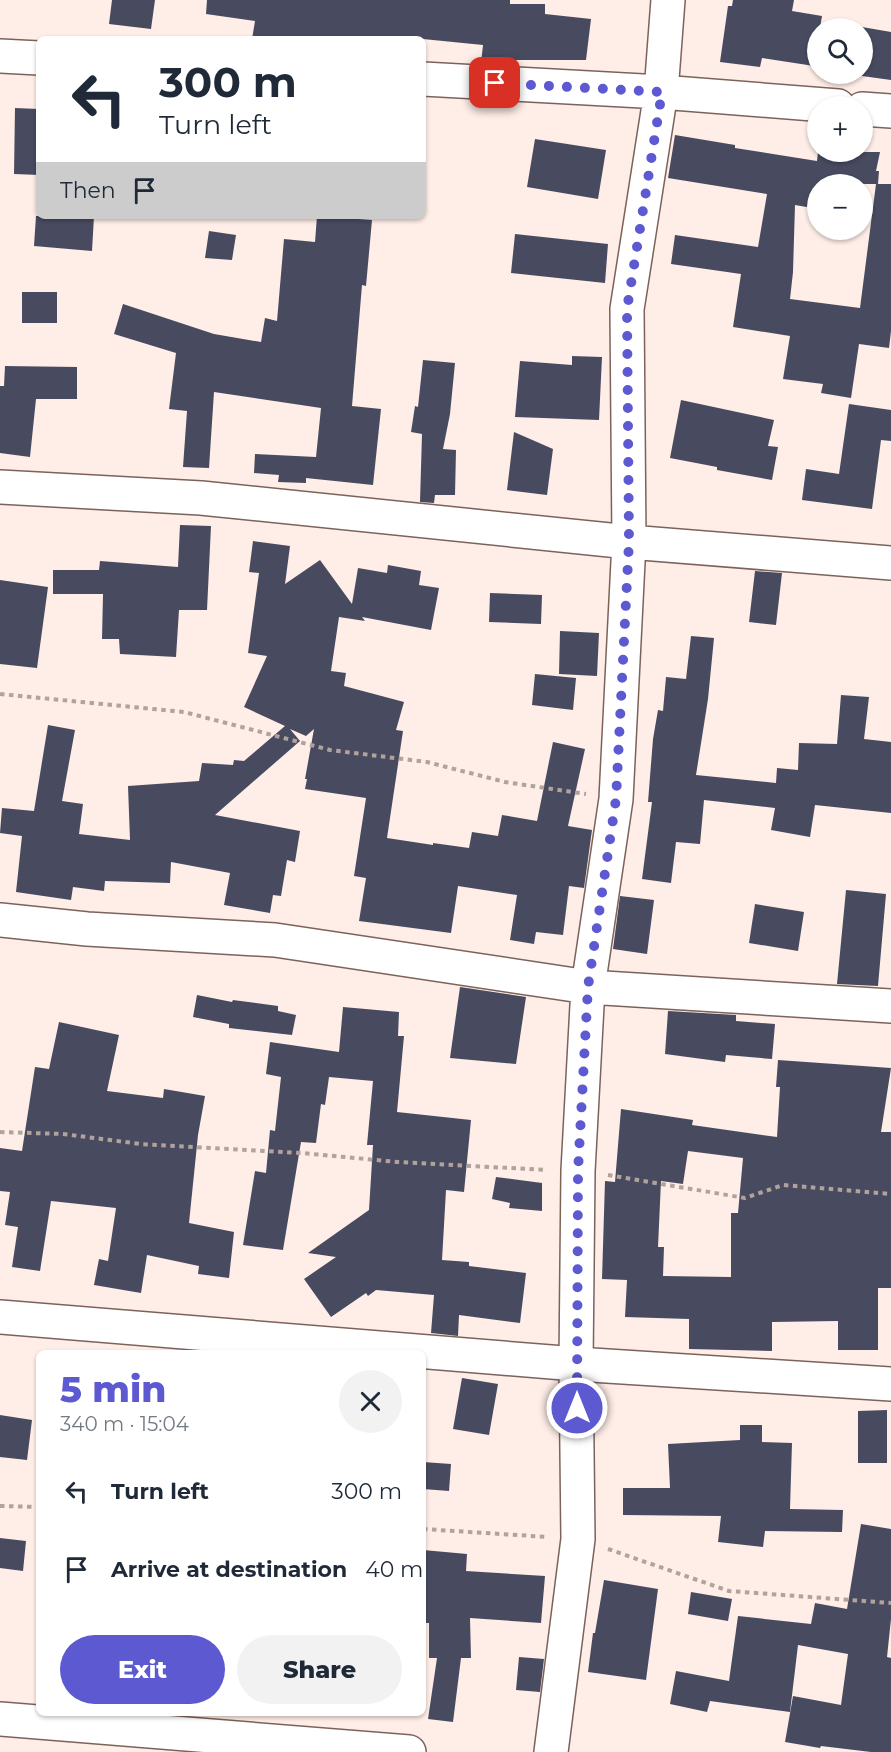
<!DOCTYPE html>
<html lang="en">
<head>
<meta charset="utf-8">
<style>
  :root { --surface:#fff; --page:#f2f2f3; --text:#1f2937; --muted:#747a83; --accent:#5c59d1 }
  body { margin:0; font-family:Montserrat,sans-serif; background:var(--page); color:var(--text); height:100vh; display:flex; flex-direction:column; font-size:22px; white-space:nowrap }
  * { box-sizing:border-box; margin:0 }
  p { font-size:20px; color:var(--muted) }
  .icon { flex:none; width:33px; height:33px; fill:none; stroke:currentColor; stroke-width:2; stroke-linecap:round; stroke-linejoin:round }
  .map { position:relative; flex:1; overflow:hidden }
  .side { position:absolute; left:36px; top:1350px; width:390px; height:366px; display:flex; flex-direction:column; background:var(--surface); border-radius:9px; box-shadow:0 2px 4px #0004 }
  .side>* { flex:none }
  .top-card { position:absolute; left:36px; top:36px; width:390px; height:183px; border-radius:9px; box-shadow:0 2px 4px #0004; background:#fff; color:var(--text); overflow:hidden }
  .buttons { position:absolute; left:807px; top:18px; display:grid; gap:12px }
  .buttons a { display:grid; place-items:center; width:66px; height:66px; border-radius:50%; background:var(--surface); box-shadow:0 2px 4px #0004; font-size:30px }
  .pin { position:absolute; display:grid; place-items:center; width:51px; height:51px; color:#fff; margin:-26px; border-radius:12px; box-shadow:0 3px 9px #0006 }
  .me { position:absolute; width:66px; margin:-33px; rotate:0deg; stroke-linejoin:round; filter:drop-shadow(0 0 4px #0008) }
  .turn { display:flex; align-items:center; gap:21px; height:126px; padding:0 24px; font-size:27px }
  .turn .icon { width:78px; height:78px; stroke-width:2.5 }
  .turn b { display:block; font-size:42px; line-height:51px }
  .then { display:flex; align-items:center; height:57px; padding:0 24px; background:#0003; gap:12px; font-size:22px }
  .round { display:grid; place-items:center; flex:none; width:63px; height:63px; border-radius:32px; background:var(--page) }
  .overview { display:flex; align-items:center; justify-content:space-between; height:102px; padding:0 24px }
  h1 { font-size:36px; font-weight:800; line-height:45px; color:var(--accent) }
  .cta { display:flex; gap:12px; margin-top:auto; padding:12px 24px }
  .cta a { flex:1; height:69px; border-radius:36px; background:var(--accent); color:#fff; font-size:24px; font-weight:800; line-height:69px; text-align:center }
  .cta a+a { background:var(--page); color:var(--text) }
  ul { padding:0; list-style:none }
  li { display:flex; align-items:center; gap:18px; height:78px; padding:0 24px }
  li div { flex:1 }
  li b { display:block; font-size:22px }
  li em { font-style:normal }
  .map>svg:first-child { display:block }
</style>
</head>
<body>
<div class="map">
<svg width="891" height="1752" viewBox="0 0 891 1752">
  <rect width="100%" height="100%" fill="#ffede7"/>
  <!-- building -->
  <path fill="#484b60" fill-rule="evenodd" d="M112,0H155L151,29L109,24Z
    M207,0H510V4H545V14L591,19L586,60H505V65L481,63L483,45L423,39H252L255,21L206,14Z
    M733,0H794L792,11L822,16L820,28H818L814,66L762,58L760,67L720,62L728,6H732Z
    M862,27L891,32V80L862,76Z
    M15,108L39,109V175L14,174Z
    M675,135L735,145V148L817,161L818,152H880L876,171H879L878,184H891V331L889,348L859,344L851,398L821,393L823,384L783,379L790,336L733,327L741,274L671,264L675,235L758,247L767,194L668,178ZM818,184H876L860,308L790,299L793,272L795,205L818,209Z
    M535,139L606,150L598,199L527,187Z
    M36,216H94L92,251L34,246Z
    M317,216L372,220L366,286L362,285L352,406L381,409L373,485L306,478V483L278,482L279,475L254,473L255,454L316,457L321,408L214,392L209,468L183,467L187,411L169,409L176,353L114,334L123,304L214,334L261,342L265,318L277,321L284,239L315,242Z
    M209,231L236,235L232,260L205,258Z
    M515,234L608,244L605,283L511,273Z
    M22,292H57V323H22Z
    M572,356L602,357L599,420L515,417L520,361L572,365Z
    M423,360L455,363L450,414L443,449L456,450L455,495H435L434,503L420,502L422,434L411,432L415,406L418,407Z
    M5,366L77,367V399H36L30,457L0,453V386H4Z
    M681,400L774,420L768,446L778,447L772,480L717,470V467L670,458Z
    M849,404L891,410V441L881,440L872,509L802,500L806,469L839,474Z
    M514,432L553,449L547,495L507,490Z
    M180,525L211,526L207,610H179L176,657L120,654L119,639H102L103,594H53V570H99L100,561L178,567Z
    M253,541L290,546L285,584L320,560L352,604L358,568L387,573L388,565L421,571L419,585L439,588L431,630L362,617L365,621L339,617L331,671L346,673L344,686L404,702L396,730L403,731L387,838L433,845V843L469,848L472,832L498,836L502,815L537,821L553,742L585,749L568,826L592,830L584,888L569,886L563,935L536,932L534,944L510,940L517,895L458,886L451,933L359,921L366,878L354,876L366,798L305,789L307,779H305L314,729L306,736L290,729L300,741L215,815L300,831L295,862L287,860L281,896L273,895L270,913L224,905L230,873L171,862L170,883L105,881L104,891L73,887L71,900L16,892L22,836L0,833L2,808L34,811L48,725L75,730L62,801L83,804L79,834L130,840L128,786L199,781L202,763L233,765L234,760L244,761L285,726L244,707L267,656L248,653L259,573L249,572Z
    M755,571L782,573L776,625L749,622Z
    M0,580L48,587L37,668L0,664Z
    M490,593L542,595L541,624L489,622Z
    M560,631L599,633L597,676L559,674Z
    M691,636L714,638L708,699L696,775L776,783L777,768L798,770L799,743L837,744L841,695L869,697L864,739L891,742V813L815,805L810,837L771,830L775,808L704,800L700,844L676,842L671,883L642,879L652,802H648L653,739L658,710L663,711L666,677L686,679Z
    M535,674L576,678L573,710L532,705Z
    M846,890L886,894L878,986L837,984Z
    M620,896L654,900L647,954L613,949Z
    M755,904L804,912L798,951L749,943Z
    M460,987L526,997L516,1064L450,1058Z
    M197,995L232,1002L233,1000L278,1006V1011L296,1015L292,1035L229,1028V1024L193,1017Z
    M343,1007L399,1012L398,1036H404L397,1112L471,1120L464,1192L446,1190L442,1260L469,1262V1266L526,1273L520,1323L459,1315L458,1336L431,1333L434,1295L376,1290L368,1296L366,1293L331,1317L304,1279L336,1257L308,1253L369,1210L373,1145H367L373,1081L329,1077L325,1105L321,1104L316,1143L301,1142L283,1250L243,1245L255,1171L266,1173L270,1130L275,1131L281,1077L266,1074L270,1042L339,1052Z
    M668,1011L736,1015V1021L775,1024L772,1059L726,1055L725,1062L665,1054Z
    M59,1022L119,1035L107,1091L163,1098L164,1089L205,1096L198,1135L189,1223L234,1232L229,1278L198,1274L199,1266L147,1255L141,1293L94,1285L99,1259L108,1261L116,1208L51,1201L40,1271L12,1267L18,1227L5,1225L10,1192L0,1191V1148L22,1151L35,1067L49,1069Z
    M778,1060L891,1068L881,1132H891V1288H878V1350H838V1321L772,1322V1351L689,1349V1319L625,1317L627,1280L602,1279L605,1181L615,1182L621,1109L693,1120L692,1125L777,1137L780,1087H776ZM688,1151L743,1158L738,1213H731V1277L663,1276L664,1247H658L661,1181L683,1184Z
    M496,1177L542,1183V1211L509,1208L510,1203L492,1199Z
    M462,1378L498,1384L489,1435L453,1429Z
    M887,1410V1463H858V1411Z
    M0,1415L32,1420L27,1460L0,1457Z
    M740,1425H762V1442L792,1443L790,1509L843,1510L842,1532L765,1531L763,1547L718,1542L721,1516L623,1515V1488H670L668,1444L740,1440Z
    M423,1462L451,1464L449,1491L423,1489Z
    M861,1524L891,1529V1619L887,1657L891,1658V1752H871L821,1746L820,1748L785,1742L793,1696L841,1705L848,1654L798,1645L790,1712L710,1701L707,1712L670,1704L676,1671L729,1681L738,1616L811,1624L815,1603L847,1609Z
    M0,1538L26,1541L23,1571L0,1568Z
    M423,1550L467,1554L466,1571L545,1576L541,1623L470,1618L471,1658H461L453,1722L428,1719L437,1658H429V1623H423Z
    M604,1580L658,1589L646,1680L588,1672L593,1633H595Z
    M691,1592L732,1599L728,1621L688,1614Z
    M519,1657L544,1659L540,1692L516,1690Z"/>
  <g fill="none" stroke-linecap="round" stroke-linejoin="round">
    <!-- minor casing -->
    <g stroke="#7b635a" stroke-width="36">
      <path id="minor" d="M0,56L39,58
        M423,79L661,92L838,106
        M862,109L891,111
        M0,487L201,498L629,542L891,563
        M0,920L87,929L275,940L588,987L891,1006
        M0,1317L576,1364L891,1384
        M0,1719L409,1752
        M551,1752L578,1539L576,1364L578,1171L588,987L616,799L629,542L627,309L661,92L668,0"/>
    </g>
    <!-- path -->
    <path stroke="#b1a29c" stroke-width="4" stroke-dasharray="4.5 4.5" stroke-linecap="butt" d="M0,694L184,712L330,750L427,762L505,782L586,794
      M0,1132L63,1134L141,1144L302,1153L397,1162L547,1170
      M608,1175L745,1198L783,1185L891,1194
      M0,1506L39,1507
      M423,1529L548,1537
      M608,1549L729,1591L891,1603"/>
    <!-- minor -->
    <use href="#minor" stroke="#fff" stroke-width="33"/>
  </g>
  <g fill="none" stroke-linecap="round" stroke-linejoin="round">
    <!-- route -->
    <path stroke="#5c59d1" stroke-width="10" stroke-dasharray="0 18" d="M495,83L662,92L627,309L629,542L616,799L588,987L578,1171L577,1408"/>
  </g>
</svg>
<div class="buttons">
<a><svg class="icon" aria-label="search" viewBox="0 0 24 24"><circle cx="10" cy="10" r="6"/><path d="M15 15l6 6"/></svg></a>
<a>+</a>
<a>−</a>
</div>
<div class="pin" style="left:495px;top:83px;background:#d93025"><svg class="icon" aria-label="arrive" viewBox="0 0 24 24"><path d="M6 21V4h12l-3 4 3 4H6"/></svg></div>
<svg class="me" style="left:577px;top:1408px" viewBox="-20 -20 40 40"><circle r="17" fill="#5c59d1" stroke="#fff" stroke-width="3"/><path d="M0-11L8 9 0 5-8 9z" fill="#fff"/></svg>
<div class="top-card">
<div class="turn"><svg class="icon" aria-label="left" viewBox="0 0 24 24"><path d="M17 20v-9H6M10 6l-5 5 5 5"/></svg><div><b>300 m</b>Turn left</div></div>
<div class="then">Then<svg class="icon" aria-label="arrive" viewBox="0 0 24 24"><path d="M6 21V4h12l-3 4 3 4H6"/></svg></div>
</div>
<section class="side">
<div class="overview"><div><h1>5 min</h1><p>340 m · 15:04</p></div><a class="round"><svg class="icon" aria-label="close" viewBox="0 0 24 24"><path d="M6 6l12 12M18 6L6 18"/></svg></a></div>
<ul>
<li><svg class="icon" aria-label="left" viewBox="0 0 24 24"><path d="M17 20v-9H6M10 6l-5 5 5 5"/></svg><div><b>Turn left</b></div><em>300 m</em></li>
<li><svg class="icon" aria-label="arrive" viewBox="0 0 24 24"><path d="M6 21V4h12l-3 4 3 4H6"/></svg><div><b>Arrive at destination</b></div><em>40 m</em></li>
</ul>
<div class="cta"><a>Exit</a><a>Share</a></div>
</section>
</div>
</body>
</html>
